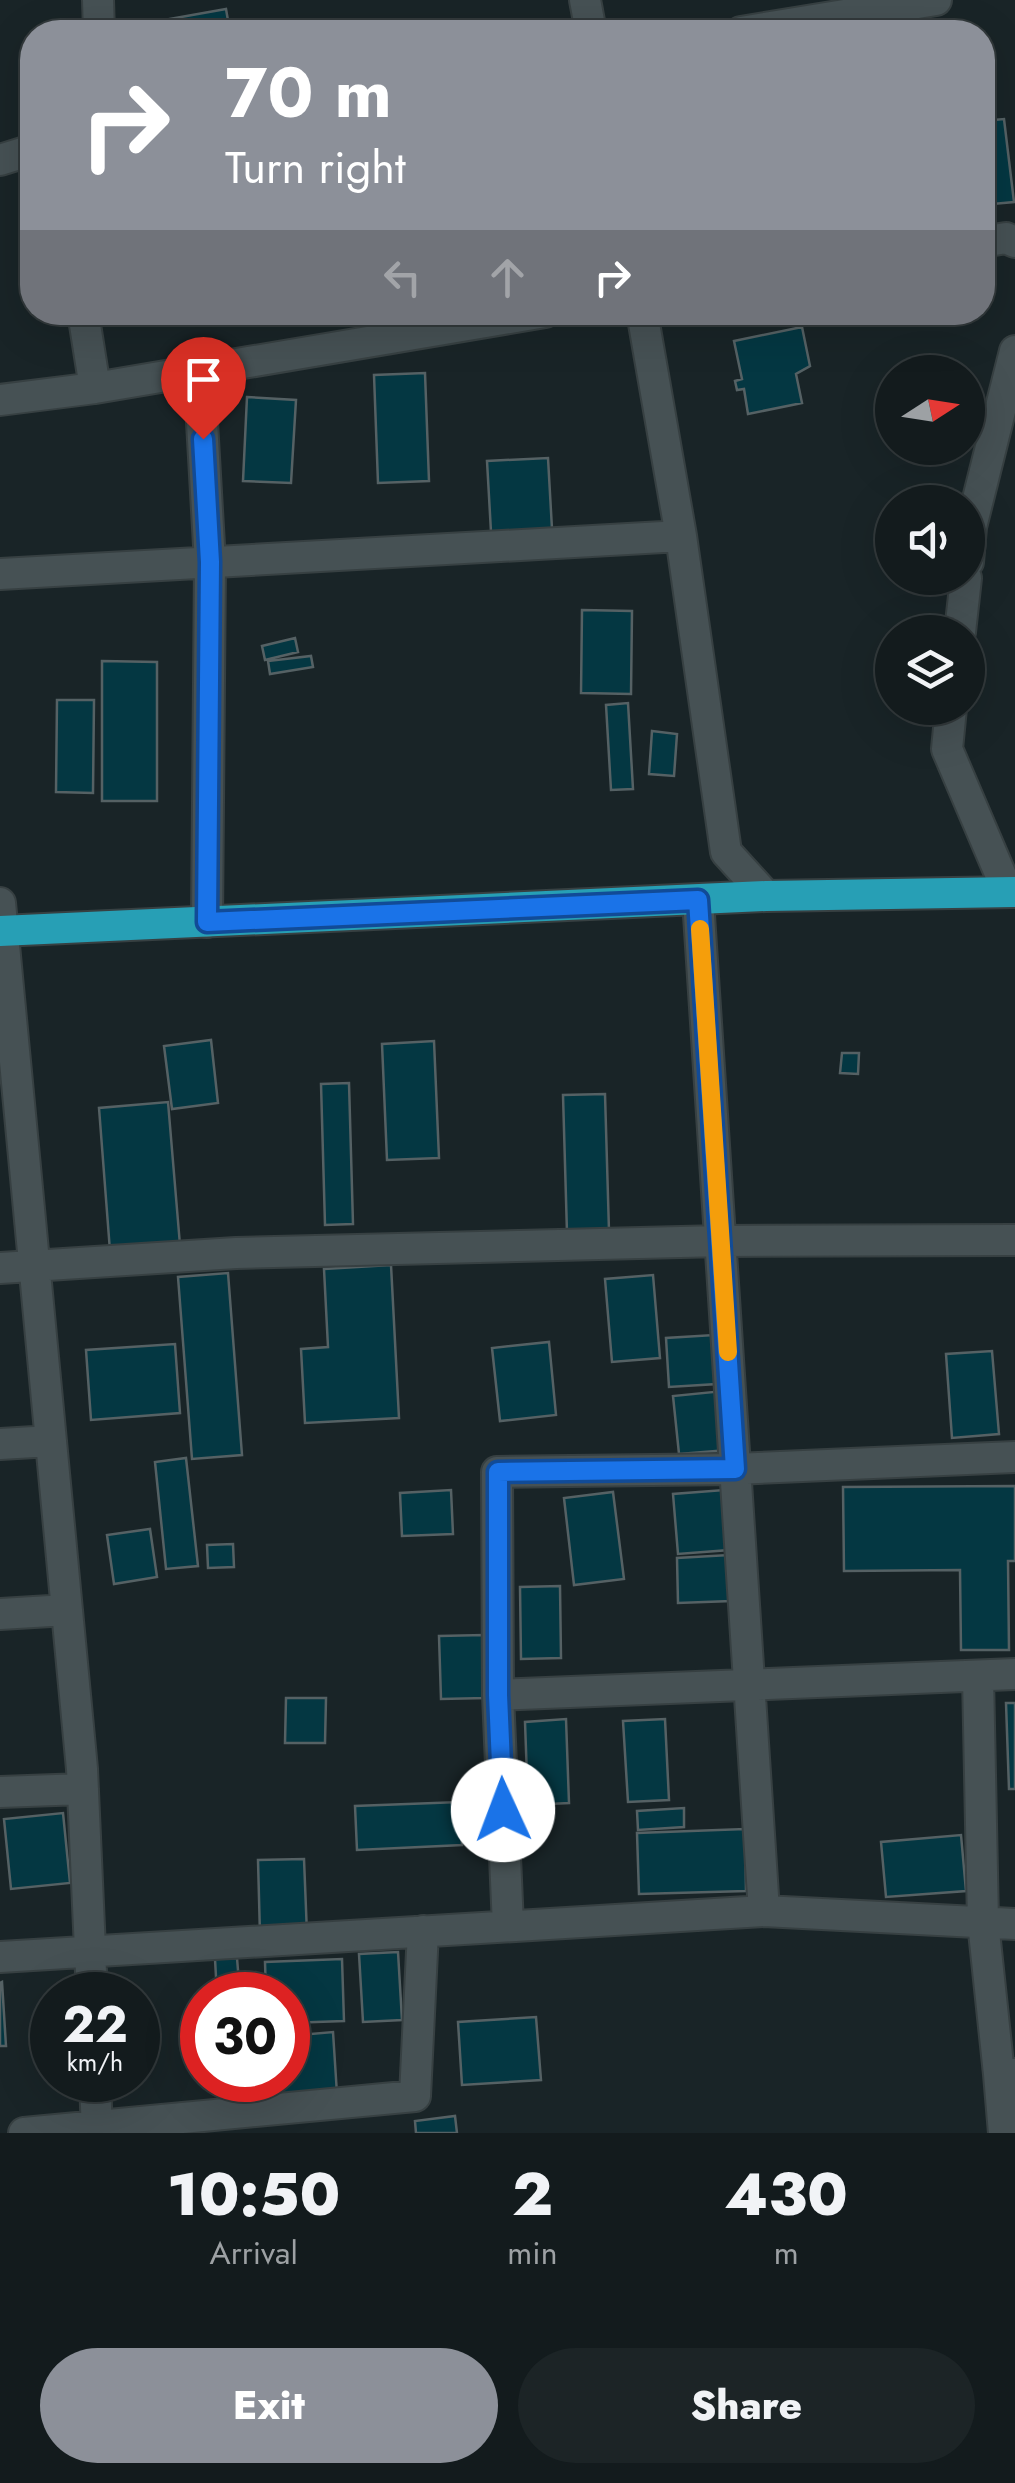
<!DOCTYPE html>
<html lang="en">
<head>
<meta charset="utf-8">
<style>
  :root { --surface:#131b1d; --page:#1c2426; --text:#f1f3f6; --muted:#9da1a4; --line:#32393b; --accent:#8c9099 }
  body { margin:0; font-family:Jost,sans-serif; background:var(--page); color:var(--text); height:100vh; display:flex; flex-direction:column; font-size:38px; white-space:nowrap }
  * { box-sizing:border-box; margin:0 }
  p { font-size:32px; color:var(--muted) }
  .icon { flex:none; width:55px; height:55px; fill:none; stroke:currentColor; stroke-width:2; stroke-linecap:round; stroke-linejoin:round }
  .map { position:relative; height:2133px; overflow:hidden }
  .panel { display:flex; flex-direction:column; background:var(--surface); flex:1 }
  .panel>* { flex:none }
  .banner { position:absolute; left:20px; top:20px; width:975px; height:305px; border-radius:40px; box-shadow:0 10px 40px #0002,0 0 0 2px var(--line); background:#8c9099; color:#fff; overflow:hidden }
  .needle { width:65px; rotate:78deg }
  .buttons { position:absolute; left:875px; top:355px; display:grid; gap:20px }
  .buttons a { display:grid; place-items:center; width:110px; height:110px; border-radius:50%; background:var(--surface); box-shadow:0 10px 40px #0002,0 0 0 2px var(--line); font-size:50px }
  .speed { position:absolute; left:30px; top:1972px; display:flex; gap:20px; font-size:50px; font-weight:700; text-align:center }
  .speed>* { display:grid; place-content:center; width:130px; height:130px; border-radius:50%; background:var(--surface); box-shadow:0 10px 40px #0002,0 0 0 2px var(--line); line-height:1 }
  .speed small { font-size:25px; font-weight:400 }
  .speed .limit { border:15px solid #d22; background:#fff; color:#111 }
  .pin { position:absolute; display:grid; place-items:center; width:85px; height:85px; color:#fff; margin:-102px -42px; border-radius:50% 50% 50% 0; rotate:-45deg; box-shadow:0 0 10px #0007 }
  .pin .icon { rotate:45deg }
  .me { position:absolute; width:110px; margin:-55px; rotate:358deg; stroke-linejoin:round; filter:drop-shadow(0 0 8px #0008) }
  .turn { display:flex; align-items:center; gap:35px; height:210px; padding:0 40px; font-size:45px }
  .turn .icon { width:130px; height:130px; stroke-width:2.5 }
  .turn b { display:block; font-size:70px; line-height:85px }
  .lanes { display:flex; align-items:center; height:95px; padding:0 40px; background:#0003; justify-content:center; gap:50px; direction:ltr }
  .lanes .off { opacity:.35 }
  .eta { display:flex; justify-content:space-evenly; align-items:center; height:170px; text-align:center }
  .eta b { font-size:60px; font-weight:800; line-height:70px }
  .action { display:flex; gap:20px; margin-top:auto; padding:20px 40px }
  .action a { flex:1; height:115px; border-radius:60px; background:var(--accent); color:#fff; font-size:40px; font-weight:800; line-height:115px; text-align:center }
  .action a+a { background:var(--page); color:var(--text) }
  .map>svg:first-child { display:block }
</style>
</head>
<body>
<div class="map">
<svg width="1015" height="2133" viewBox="0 0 1015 2133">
  <rect width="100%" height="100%" fill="#192427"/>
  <!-- building -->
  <path fill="#043742" stroke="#556164" stroke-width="2.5" d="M226,9L230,32H138L136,25Z
    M1004,119L1014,202L982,205V121Z
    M802,327L810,366L796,374L802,403L748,414L744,389L737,390L735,381L742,379L734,341Z
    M425,373L429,481L378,483L374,375Z
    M247,397L296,400L291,483L243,481Z
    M548,458L552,529L491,532L487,461Z
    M582,610L632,611L631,694L581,693Z
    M295,638L298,652L265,660L262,646Z
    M311,656L313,667L270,674L268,661Z
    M102,661L157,662V801H102Z
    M57,700H94L93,793L56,792Z
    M628,703L633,789L611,790L606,705Z
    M652,731L677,734L674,776L649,774Z
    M211,1040L218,1103L172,1109L164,1046Z
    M434,1041L439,1158L387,1160L382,1044Z
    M842,1053H859L858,1074L840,1073Z
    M349,1083L353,1224L325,1225L321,1084Z
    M605,1094L609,1231L567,1233L563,1095Z
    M168,1102L180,1245L110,1251L99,1108Z
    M391,1265L399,1418L305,1423L301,1349L328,1347L324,1269Z
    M228,1273L242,1455L192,1459L178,1277Z
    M653,1275L660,1358L612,1362L605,1279Z
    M714,1335L717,1384L669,1387L666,1338Z
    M549,1342L556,1415L500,1421L492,1348Z
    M175,1344L180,1413L91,1420L86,1350Z
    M992,1351L999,1434L952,1438L946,1354Z
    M723,1391L728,1450L679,1454L673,1396Z
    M186,1458L198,1566L166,1569L155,1462Z
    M1015,1486V1561H1008L1009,1650H961L960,1570L844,1571L843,1487Z
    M451,1490L453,1534L402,1536L400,1493Z
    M724,1490L729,1550L678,1554L673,1494Z
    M613,1492L624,1579L574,1585L564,1498Z
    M150,1529L157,1577L114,1584L107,1535Z
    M233,1544L234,1567L208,1568L207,1545Z
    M729,1555L731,1601L678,1603L677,1558Z
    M560,1586L561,1658L521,1659L520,1587Z
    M484,1635L486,1698L441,1699L439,1636Z
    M286,1698H326L325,1743H285Z
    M1006,1703H1015V1789H1009Z
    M566,1719L569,1803L528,1805L525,1722Z
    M665,1719L669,1800L628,1802L623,1721Z
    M460,1802L462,1845L357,1850L355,1806Z
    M684,1808V1827L638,1830L637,1811Z
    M63,1813L70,1883L11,1889L4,1819Z
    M745,1829L746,1891L639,1894L637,1833Z
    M961,1835L966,1891L886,1897L881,1842Z
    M304,1859L307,1934L260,1935L258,1860Z
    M398,1952L402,2020L363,2022L359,1954Z
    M237,1958L240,1995H217L215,1959Z
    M342,1959L344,2021L288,2023V1995H266L265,1962Z
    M2,1982L6,2046H0V1983Z
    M536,2017L541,2080L462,2085L458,2022Z
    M333,2032L337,2094L251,2100L249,2080H288V2036Z
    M455,2116L457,2133H416L415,2121Z"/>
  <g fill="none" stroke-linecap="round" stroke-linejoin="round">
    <!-- minor casing -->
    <g stroke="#374042" stroke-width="34">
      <path id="minor" d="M98,0L99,32
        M585,0L591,32
        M741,32L936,0
        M0,160L32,150
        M982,242L1006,238L1015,242
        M83,312L95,388
        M642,312L681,536L726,852L766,896
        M199,369L210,563L207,922
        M0,400L95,388L545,312
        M968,562L971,527L1015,351
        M0,574L681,536
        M960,632L966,578
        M951,708L947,749L1008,892
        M0,903L82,1769L92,1995
        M0,1268L236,1253L721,1241L1015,1240
        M0,1444L51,1441
        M0,1614L67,1610
        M978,1676L983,1922L999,2074H1015
        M498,1695L497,1472L735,1469L1015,1457
        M0,1792L83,1789
        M764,1911L1015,1924
        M508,1926L498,1695L1015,1674
        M0,1957L764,1911L698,900
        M999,2074L1004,2133
        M95,2080L97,2133
        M24,2133L415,2096L423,1931"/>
    </g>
    <!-- major casing -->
    <g stroke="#374042" stroke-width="34">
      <path id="major" d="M0,931L766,896L1015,892"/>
    </g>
    <!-- minor -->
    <use href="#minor" stroke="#465154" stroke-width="30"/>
    <!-- major -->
    <use href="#major" stroke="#279fb5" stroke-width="30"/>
  </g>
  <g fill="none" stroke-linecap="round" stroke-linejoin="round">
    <!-- route casing -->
    <g stroke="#114b97" stroke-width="25">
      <path id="route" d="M203,439L210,562L207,922L698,900L735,1469L498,1472V1695L503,1810"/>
    </g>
    <!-- route -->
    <use href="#route" stroke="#1a73e8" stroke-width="18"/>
    <!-- slow -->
    <path stroke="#f59e0b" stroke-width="18" d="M700,929L728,1352"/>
  </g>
</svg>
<div class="buttons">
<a><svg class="needle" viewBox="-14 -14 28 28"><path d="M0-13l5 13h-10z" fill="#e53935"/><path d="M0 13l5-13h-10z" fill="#9da1a4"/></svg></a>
<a><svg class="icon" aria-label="sound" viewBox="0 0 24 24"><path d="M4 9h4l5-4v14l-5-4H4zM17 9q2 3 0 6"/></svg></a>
<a><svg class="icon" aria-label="layers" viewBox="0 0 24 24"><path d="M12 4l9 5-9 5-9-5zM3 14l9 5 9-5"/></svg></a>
</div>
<div class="speed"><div>22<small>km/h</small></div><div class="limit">30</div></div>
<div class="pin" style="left:203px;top:439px;background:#d93025"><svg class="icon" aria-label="arrive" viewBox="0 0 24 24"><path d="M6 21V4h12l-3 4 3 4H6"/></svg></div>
<svg class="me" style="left:503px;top:1810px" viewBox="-20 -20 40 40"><circle r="19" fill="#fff"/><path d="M0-13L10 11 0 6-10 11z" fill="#1a73e8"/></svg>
<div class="banner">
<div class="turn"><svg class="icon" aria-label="right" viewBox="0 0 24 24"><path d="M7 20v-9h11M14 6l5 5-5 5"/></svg><div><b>70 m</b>Turn right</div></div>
<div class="lanes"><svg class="icon off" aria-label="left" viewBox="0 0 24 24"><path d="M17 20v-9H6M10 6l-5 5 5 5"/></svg><svg class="icon off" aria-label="ahead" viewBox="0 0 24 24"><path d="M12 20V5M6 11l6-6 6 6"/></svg><svg class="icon" aria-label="right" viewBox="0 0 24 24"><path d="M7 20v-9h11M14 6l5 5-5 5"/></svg></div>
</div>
</div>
<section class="panel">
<div class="eta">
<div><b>10:50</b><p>Arrival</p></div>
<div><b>2</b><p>min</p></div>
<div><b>430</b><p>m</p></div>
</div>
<div class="action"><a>Exit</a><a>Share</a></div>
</section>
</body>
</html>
